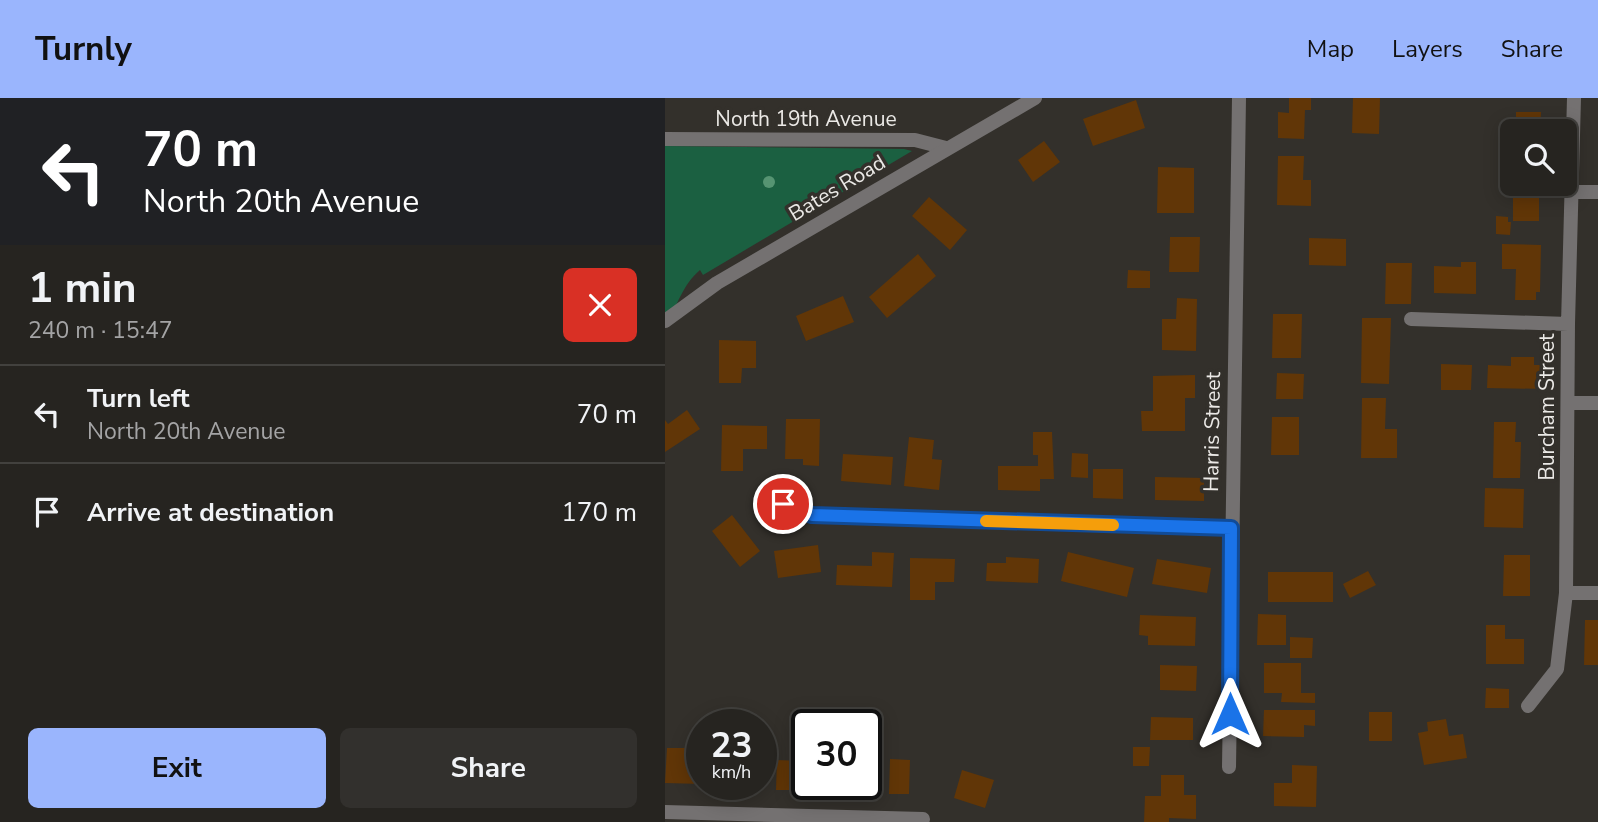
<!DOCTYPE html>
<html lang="en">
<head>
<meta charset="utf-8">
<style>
  :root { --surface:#262420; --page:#32302d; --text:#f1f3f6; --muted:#a4a4a5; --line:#42413e; --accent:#9ab5fd }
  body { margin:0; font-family:"Nunito Sans",sans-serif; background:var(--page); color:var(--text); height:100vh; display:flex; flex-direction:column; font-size:26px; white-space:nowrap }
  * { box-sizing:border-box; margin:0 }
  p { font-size:23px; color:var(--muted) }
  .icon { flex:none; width:38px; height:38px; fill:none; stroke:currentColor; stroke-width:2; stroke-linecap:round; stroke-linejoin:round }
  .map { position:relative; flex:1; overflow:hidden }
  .panel { display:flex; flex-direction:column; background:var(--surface); width:665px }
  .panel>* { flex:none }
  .banner { background:#202124; color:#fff; overflow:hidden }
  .fabs { position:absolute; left:835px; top:21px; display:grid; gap:14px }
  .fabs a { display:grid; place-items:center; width:77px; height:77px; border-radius:10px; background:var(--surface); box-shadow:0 4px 18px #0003,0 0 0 2px var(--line); font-size:35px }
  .speed { position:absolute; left:21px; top:611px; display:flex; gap:14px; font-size:35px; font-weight:700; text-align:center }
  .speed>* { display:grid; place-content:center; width:91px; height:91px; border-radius:50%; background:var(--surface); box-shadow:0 4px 18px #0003,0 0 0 2px var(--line); line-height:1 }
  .speed small { font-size:18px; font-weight:400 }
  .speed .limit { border:4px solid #111; border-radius:10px; background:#fff; color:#111 }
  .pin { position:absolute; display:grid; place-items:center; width:60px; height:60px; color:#fff; margin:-30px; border:4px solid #fff; border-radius:50%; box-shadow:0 2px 7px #0007 }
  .me { position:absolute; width:77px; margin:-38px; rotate:0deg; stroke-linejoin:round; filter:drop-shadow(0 0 5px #0008) }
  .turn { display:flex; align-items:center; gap:24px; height:147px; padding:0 28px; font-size:32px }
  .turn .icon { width:91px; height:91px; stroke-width:2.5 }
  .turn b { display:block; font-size:49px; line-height:60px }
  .round { display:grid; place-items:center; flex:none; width:74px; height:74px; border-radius:10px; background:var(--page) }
  .headline { display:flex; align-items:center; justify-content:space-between; height:119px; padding:0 28px }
  h1 { font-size:42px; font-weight:700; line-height:52px }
  .action { display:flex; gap:14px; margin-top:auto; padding:14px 28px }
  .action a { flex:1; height:80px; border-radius:10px; background:var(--accent); color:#111; font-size:28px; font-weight:700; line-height:80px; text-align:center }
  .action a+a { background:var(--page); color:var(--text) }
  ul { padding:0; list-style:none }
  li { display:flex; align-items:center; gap:21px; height:98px; padding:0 28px; border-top:2px solid var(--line) }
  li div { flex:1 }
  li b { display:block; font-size:26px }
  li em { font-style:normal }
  header { display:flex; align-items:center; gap:42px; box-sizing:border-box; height:98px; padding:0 35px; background:var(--accent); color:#111 }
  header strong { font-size:33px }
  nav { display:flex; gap:38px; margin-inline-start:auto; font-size:24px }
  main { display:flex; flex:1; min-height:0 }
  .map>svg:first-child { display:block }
</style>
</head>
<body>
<header>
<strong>Turnly</strong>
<nav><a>Map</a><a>Layers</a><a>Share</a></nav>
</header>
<main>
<section class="panel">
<div class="banner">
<div class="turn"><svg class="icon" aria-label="left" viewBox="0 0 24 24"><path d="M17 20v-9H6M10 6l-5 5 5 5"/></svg><div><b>70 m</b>North 20th Avenue</div></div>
</div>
<div class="headline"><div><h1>1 min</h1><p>240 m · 15:47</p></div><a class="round" style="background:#d93025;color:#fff"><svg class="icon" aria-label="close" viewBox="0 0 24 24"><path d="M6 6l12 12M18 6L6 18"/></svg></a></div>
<ul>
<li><svg class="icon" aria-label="left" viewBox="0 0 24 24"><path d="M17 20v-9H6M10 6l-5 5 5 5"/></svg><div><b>Turn left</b><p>North 20th Avenue</p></div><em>70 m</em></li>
<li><svg class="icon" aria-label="arrive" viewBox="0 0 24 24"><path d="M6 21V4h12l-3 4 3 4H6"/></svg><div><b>Arrive at destination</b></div><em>170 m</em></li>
</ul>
<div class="action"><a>Exit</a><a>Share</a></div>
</section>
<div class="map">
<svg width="933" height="724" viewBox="0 0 933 724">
  <rect width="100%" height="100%" fill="#33302b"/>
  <!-- green -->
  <path fill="#1b6041" d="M0,48L239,51L247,53L38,177L35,172C17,187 13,208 0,227Z"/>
  <!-- building -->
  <path fill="#613607" d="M624,0H646V12H640L639,41L613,40V14L624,15Z
    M688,0H715L714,36L687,35Z
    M471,2L480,30L428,48L418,21Z
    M851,14H876L875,33H851Z
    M379,43L395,64L368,84L353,62Z
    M613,58H639L638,82H646V108L612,107Z
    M493,69L529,70V115H492Z
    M848,97H874V123H848Z
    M264,99L302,132L285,152L247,118Z
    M831,118L843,119V124H846L845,137L831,136Z
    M505,139H535L534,174H504Z
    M644,140L681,141V168L644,167Z
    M837,146L876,147L875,194H871V202H850L851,171H837Z
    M253,156L271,178L222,220L204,199Z
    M796,164H811V196L769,195V168L796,169Z
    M721,165H747L746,206H720Z
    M463,172L485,173V190H462Z
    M178,198L189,224L141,243L131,218Z
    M512,200L532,201L531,253L497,252V221H511Z
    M608,216H637L636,260H607Z
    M697,220H726L724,286L696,285Z
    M54,242L91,243V270H77L76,285H54Z
    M846,259H869V267H882V291L822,290L823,267L846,268Z
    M776,266L807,267L806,292H776Z
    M612,275L639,276L638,301H611Z
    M530,277V300H520V333H477L476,313H488V278Z
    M697,300H721L720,331H732V360H696Z
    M22,312L35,331L0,354V322L3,326Z
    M607,319H634V357H606Z
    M121,321H155L154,368L138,367V361H120Z
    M829,324H851L850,344H856L855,380H828Z
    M57,327L102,328V351H78V373H56Z
    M368,334H387L389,381H375V393L333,392V368H373V357H368Z
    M244,339L269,342L267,361L277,362L274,392L239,388Z
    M407,355L423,356V380L406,379Z
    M178,356L228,359L226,387L176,383Z
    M428,371H458V401L428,400Z
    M490,379L539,380V403L490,402Z
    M820,390L859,391L858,430L819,429Z
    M67,417L95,453L75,469L47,433Z
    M153,447L156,474L113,480L109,453Z
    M207,454L229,455L227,489L171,487L172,467L207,468Z
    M403,454L469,470L462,499L396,483Z
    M839,457H865V498H838Z
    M341,459L374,461L373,485L321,483L322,465H341Z
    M245,460L290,461L289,484H270V502H245Z
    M492,461L546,470L542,495L487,486Z
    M703,473L711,487L685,500L678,486Z
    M603,474H668V504H603Z
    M593,516L621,517V547H592Z
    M475,517L531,519L530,548L483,547V538L474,537Z
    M920,522H933V567H919Z
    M821,527H840V541H859V566H821Z
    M625,539L648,540L647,560H625Z
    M599,565H636V595H650V605L616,604L617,595H599Z
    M495,567L532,568L531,593L495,592Z
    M821,590L844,591V610H820Z
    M599,612H650V628L639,627V639L598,638Z
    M704,614H727V643H704Z
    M486,619L528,620V642H485Z
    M781,621L784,638L798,636L802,660L759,667L753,635L763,633L762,624Z
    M468,649H485L484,668H468Z
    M2,650H29V663H37V686L0,685Z
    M225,661L245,662L244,696H224Z
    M112,662L137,663V692H111Z
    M627,667L652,668L651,709L609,708V685H627Z
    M297,672L329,682L320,710L289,700Z
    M496,677H519V697H531V721L504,720V724H479L480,698H496Z"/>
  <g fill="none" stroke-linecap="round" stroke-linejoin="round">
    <!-- minor -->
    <path stroke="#747171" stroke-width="14" d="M0,41L250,42L281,50
      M906,94H933
      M746,221L903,226
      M904,305H933
      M118,406L147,417L566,431
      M901,495H933
      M863,608L892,571L901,495L903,226L909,0
      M564,669L574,0
      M0,714L258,721"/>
    <!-- tertiary -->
    <path stroke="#747171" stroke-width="14" d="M0,223L52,185L370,0"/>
  </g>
  <!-- trees -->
  <circle fill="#569472" cx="104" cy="84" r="6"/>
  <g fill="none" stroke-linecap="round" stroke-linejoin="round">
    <!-- route casing -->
    <g stroke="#114b97" stroke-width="18">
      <path id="route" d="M118,406L147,417L566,430L565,616"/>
    </g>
    <!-- route -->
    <use href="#route" stroke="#1a73e8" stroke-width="12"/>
    <!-- slow -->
    <path stroke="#f59e0b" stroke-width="12" d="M321,423L448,427"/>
  </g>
  <g text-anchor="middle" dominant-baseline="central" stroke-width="7" stroke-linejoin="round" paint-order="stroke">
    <!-- street labels -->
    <g font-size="21" fill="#ebe9e6" stroke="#33302b">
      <text x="141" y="21">North 19th Avenue</text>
      <text transform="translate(172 90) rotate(-31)">Bates Road</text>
      <text transform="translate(882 309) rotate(-90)">Burcham Street</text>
      <text transform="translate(547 334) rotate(-89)">Harris Street</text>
    </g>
  </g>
</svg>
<div class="fabs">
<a><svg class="icon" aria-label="search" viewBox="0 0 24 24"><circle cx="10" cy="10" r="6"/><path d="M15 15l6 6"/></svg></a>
</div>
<div class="speed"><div>23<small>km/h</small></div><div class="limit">30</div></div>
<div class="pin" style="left:118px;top:406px;background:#d93025"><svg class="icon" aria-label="arrive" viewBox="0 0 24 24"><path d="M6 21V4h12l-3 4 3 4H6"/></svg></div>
<svg class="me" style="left:565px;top:616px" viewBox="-20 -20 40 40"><path d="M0-17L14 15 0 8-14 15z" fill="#1a73e8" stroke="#fff" stroke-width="4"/></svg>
</div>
</main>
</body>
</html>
